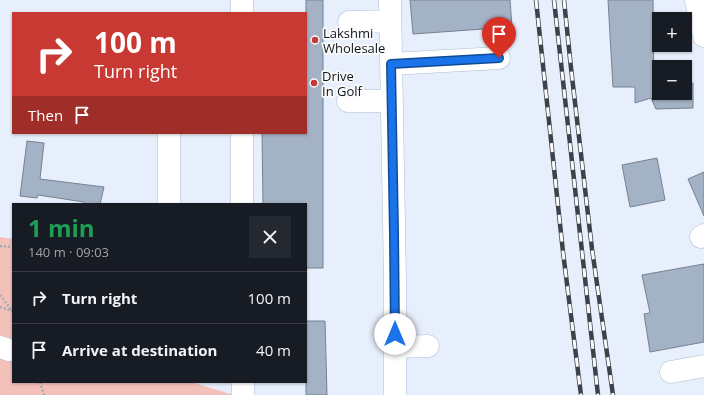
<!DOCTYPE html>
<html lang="en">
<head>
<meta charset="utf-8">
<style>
  :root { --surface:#171b24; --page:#242831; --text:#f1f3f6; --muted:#9ea1a6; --line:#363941 }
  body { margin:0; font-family:"Open Sans",sans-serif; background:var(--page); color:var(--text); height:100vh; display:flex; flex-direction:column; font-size:15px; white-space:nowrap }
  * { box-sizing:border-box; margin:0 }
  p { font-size:13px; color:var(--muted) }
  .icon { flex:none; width:22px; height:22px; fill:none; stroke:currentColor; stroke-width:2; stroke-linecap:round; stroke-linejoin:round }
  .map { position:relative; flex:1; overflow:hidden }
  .side { position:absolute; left:12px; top:203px; width:295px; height:180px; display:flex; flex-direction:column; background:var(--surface); border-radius:0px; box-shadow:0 1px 3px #0004 }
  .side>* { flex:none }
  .hud { position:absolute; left:12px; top:12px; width:295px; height:122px; border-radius:0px; box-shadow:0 1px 3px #0004; background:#c73932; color:#fff; overflow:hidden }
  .buttons { position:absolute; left:652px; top:12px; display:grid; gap:8px }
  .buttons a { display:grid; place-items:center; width:40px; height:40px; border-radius:0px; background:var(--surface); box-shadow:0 1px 3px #0004; font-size:20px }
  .pin { position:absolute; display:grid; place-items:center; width:34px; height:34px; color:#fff; margin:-41px -17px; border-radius:50% 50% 50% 0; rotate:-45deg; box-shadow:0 0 4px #0007 }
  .pin .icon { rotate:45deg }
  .me { position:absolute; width:44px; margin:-22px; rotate:0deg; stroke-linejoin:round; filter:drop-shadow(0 0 3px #0008) }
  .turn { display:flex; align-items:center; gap:14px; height:84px; padding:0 16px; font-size:18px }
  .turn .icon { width:52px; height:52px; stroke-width:2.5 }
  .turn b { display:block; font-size:28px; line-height:34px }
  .then { display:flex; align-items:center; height:38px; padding:0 16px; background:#0003; gap:8px; font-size:15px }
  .round { display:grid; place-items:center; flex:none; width:42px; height:42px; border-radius:0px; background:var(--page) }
  .head { display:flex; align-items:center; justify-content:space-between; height:68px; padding:0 16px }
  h1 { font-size:24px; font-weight:700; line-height:30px; color:#1e9e55 }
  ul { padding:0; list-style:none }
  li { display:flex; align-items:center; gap:12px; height:52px; padding:0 16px; border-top:1px solid var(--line) }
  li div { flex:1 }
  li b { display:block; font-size:15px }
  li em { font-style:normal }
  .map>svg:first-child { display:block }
</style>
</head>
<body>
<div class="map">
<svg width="704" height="395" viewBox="0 0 704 395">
  <rect width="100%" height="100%" fill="#e6effb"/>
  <!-- green -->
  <path fill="#f4c1ba" d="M0,237L13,239V382H191L234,395H0Z"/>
  <!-- building -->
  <path fill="#a4b2c5" stroke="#758294" d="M306,0H323V268H306V204H263L262,133H306Z
    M410,0H510L512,27L413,34Z
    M608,0H653L654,84H659V93H685V83H693V108L656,109L651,98L635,103V87H613Z
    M27,141L44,143L40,179L104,187L100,204H84V202L38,195L37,198L20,196Z
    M657,158L665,200L630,207L622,165Z
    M704,172V216L688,179Z
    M704,264V342L650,352L644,314L650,313L642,275Z
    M306,321H325L327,395H306Z"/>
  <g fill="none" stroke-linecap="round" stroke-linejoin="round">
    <!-- minor casing -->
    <g stroke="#afbdd1" stroke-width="23">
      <path id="minor" d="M242,0V13
        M390,0L395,279V395
        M696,0L704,36
        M349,22L390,21
        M391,64L499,58
        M348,101H392
        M169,204V133
        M242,204V133
        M701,237L704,235
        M0,347L9,350
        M395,347L428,346
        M671,372L704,366
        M243,395V382"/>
    </g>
    <!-- path -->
    <path stroke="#a3abb5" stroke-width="2.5" stroke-dasharray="2 2" stroke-linecap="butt" d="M0,246L13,247
      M0,295L12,311
      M0,307L13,311
      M40,382L44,395"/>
    <!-- minor -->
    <use href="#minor" stroke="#fff" stroke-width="22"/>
    <!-- rail casing -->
    <g stroke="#3c424a" stroke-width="4.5">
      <path id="rail" d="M536,0L563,252L581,395
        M554,0L598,395
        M564,0L571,68L592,249L613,395"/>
    </g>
    <!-- rail -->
    <use href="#rail" stroke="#fbfbfb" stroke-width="3" stroke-dasharray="9" stroke-linecap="butt"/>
  </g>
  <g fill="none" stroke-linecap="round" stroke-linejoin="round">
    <!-- route casing -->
    <g stroke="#114b97" stroke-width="10">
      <path id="route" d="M395,334L394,234L391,64L499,58"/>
    </g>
    <!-- route -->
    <use href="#route" stroke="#1a73e8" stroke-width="7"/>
  </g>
  <!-- markers -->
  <g fill="#c73932" stroke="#fbfbfb" stroke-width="1.5">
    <circle cx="315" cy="40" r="4"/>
    <circle cx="314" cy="83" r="4"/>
  </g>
  <g text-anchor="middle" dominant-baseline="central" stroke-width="3.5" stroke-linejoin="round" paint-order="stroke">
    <!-- poi labels -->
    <g font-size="13" fill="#0f141b" stroke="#fbfbfb" text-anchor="start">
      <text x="323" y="33">Lakshmi<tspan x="323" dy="15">Wholesale</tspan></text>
      <text x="322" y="76">Drive<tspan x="322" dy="15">In Golf</tspan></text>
    </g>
  </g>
</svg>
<div class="buttons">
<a>+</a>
<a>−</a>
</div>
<div class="pin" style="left:499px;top:58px;background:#d93025"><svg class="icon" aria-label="arrive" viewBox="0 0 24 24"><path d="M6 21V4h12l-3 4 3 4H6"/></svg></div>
<svg class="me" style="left:395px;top:334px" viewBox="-20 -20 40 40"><circle r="19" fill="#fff"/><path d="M0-13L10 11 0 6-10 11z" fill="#1a73e8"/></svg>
<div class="hud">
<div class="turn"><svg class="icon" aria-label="right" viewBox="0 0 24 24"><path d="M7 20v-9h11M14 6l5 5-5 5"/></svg><div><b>100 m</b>Turn right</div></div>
<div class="then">Then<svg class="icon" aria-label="arrive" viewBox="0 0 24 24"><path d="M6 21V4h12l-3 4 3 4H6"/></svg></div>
</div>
<section class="side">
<div class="head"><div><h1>1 min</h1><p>140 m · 09:03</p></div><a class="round"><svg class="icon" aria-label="close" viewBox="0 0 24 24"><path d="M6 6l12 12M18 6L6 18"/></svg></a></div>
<ul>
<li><svg class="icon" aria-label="right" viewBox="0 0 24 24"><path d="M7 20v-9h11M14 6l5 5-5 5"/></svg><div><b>Turn right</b></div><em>100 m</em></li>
<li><svg class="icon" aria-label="arrive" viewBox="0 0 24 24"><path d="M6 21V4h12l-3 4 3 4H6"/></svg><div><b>Arrive at destination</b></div><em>40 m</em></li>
</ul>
</section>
</div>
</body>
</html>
